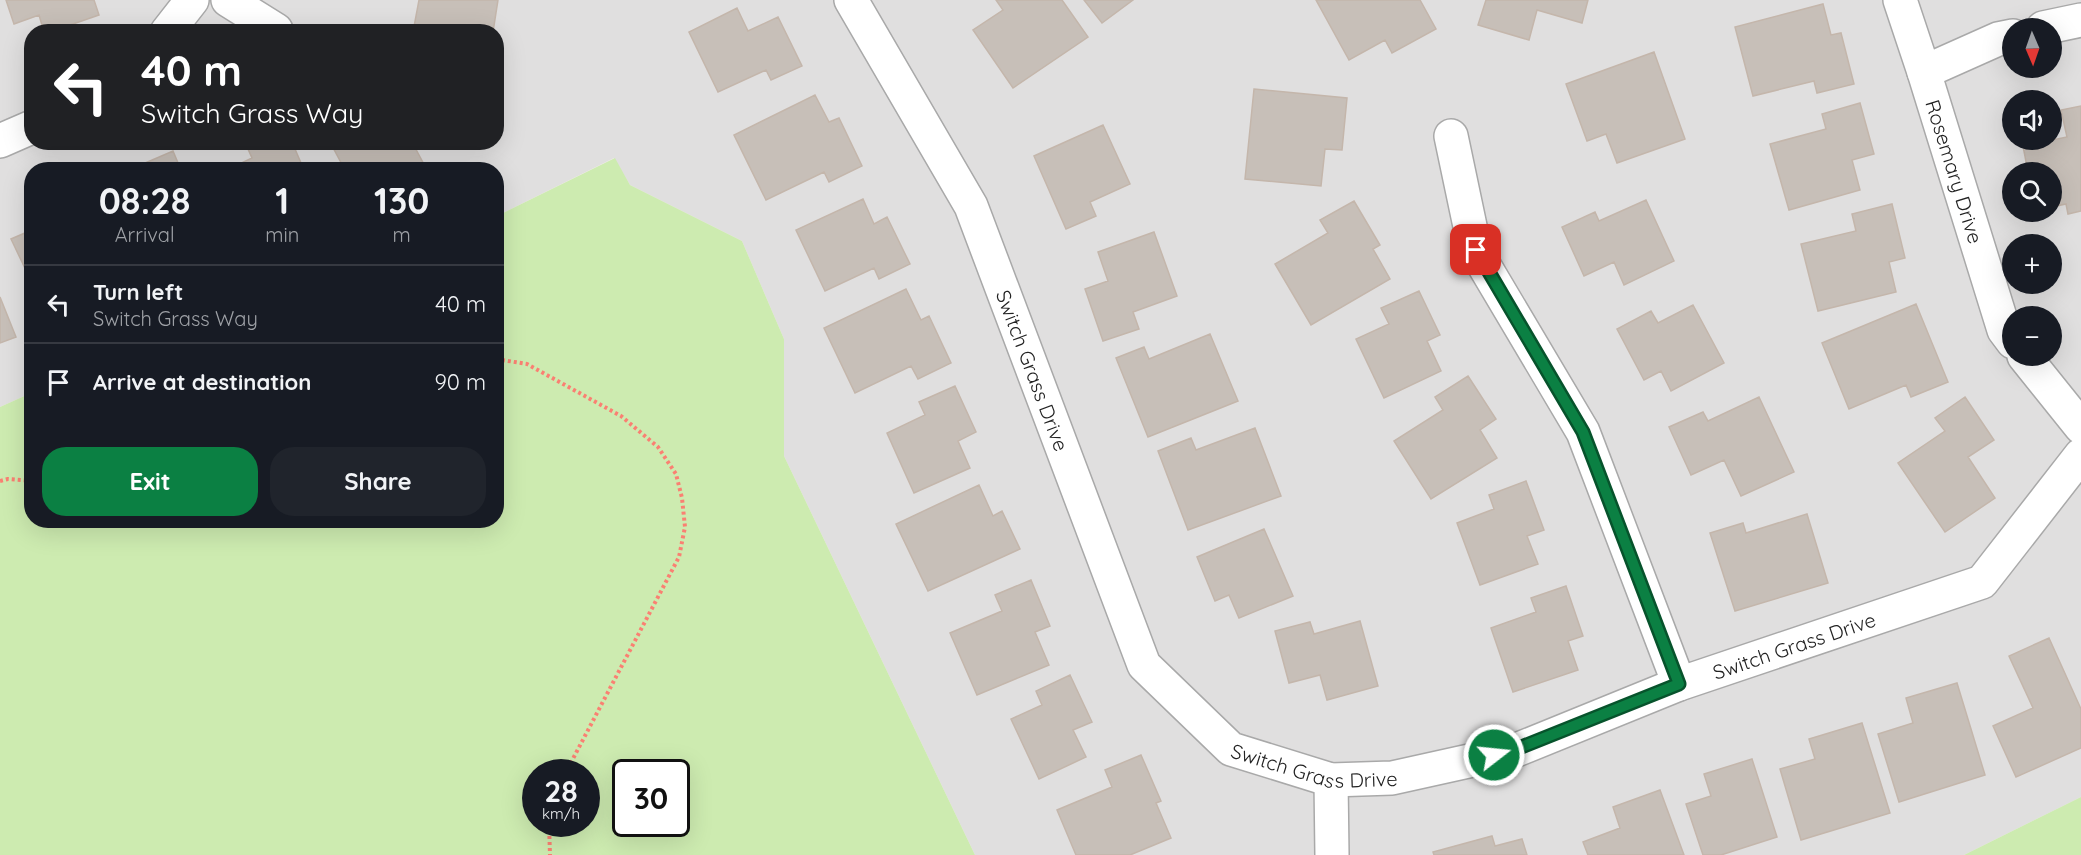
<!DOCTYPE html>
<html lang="en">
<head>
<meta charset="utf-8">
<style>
  :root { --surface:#171b24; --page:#20242c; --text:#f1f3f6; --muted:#9ea1a6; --line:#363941; --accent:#0b8043 }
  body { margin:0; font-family:Quicksand,sans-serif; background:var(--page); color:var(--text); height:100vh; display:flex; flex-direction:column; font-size:22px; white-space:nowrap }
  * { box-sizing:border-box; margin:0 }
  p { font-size:20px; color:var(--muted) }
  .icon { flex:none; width:33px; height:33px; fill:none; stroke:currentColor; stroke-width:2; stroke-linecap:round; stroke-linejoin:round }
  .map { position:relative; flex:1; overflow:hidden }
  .side { position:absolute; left:24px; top:162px; width:480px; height:366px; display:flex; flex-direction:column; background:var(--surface); border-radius:24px; box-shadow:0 6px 24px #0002 }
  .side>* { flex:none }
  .banner { position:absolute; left:24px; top:24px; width:480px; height:126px; border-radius:24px; box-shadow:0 6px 24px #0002; background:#202124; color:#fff; overflow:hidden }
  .needle { width:39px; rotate:178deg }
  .controls { position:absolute; left:2002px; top:18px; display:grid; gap:12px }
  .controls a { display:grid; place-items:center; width:60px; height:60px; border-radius:50%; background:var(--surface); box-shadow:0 6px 24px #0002; font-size:30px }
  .speed { position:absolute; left:522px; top:759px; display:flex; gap:12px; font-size:30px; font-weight:700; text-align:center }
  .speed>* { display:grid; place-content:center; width:78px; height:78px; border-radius:50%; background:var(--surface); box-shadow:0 6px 24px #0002; line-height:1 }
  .speed small { font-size:15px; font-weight:400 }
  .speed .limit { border:3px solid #111; border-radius:9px; background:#fff; color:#111 }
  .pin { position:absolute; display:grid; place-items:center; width:51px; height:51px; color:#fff; margin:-26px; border-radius:12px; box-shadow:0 3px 9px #0006 }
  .me { position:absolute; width:66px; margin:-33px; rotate:74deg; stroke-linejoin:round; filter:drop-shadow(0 0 4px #0008) }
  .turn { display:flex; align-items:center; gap:21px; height:126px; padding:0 18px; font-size:27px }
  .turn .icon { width:78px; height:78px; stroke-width:2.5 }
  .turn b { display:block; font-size:42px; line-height:51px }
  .eta { display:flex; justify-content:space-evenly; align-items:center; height:102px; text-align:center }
  .eta b { font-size:36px; font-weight:800; line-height:42px }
  .action { display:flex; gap:12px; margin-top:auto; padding:12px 18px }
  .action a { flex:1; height:69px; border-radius:24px; background:var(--accent); color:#fff; font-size:24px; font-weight:800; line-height:69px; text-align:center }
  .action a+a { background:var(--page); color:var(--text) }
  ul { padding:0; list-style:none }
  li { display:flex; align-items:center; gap:18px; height:78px; padding:0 18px; border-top:2px solid var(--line) }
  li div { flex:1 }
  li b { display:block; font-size:22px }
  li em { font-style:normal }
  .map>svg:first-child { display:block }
</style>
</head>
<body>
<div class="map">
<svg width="2081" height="855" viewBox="0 0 2081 855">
  <rect width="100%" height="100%" fill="#f2efe9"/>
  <!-- residential -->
  <path fill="#e0dfdf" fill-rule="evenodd" d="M0,0H2081V797L1964,855H975L784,456V339L742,241L630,185L614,158L497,216L496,170H32L31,393L0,407ZM2013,28H2052V68H2013ZM32,32H496V142H32ZM2013,100H2052V140H2013ZM2013,172H2052V212H2013ZM2013,244H2052V284H2013ZM2013,316H2052V356H2013Z"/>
  <!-- grass -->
  <path fill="#cdebb0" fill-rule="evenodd" d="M615,158L630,185L742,241L784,339V456L975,855H0V407L31,393L32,520H496L497,216ZM536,772H586V824H536ZM626,772H676V824H626Z
    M2081,797V855H1964Z"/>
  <!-- building -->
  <path fill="#c7bfb8" stroke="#c4b6ab" stroke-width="1.5" d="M6,0H94L99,15L50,32H44L39,15L14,24Z
    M419,0H498L493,32H413Z
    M996,0H1062L1088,37L1013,88L973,30L1003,10Z
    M1084,0H1133L1102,23Z
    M1316,0H1420L1436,29L1392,53L1385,40L1349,60Z
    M1486,0H1588L1582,23L1537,10L1529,40L1478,25Z
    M1823,4L1831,35L1841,33L1854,84L1817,93L1814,81L1753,96L1735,27Z
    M737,8L748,31L778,17L802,66L771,80L766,70L718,92L689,32Z
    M1654,52L1685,139L1617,163L1606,134L1587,141L1566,84Z
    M1254,89L1347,98L1342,150L1325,149L1321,186L1245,179Z
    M815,95L829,122L839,118L862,166L829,182L824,172L766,200L734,135Z
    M1860,103L1874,154L1852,160L1860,190L1789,210L1770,144L1826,129L1822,114Z
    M2081,106V211L2068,214L2066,204L2052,207V172H2028L2023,146L2067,137L2061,110Z
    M1103,125L1130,184L1090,202L1096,216L1066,229L1034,156Z
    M261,142H292L304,170H227L252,158L248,149Z
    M330,142H412L427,170H345Z
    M173,151L181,170H129Z
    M863,199L874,224L887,217L910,264L879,279L874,268L825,291L796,230Z
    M1646,200L1674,261L1624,285L1614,262L1584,276L1562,227L1595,212L1599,221Z
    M1354,201L1380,245L1373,249L1390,279L1311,325L1275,264L1328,233L1320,220Z
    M1892,204L1905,258L1889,262L1896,292L1818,311L1801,244L1856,231L1852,214Z
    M32,230V283L11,239Z
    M1154,232L1177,296L1133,312L1139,329L1103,341L1085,289L1108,281L1098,252Z
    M906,289L921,320L929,316L951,363L918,379L911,366L855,393L824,328Z
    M1419,291L1440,335L1427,341L1441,371L1384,398L1356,339L1389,324L1381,308Z
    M0,297L16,337L0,343Z
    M1916,304L1948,382L1911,397L1906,385L1849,409L1822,343Z
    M1693,305L1724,363L1671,391L1661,371L1644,380L1617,329L1651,311L1658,323Z
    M1210,334L1238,401L1148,437L1116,358L1144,347L1149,359Z
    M1468,376L1496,419L1480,430L1497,458L1431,499L1394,441L1443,410L1435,397Z
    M955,386L976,432L958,441L970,468L914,493L887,433L925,415L919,402Z
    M1759,397L1794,472L1741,496L1724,460L1691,475L1669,427L1703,412L1708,421Z
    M1965,397L1994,440L1968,457L1995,498L1945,532L1898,463L1945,431L1935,418Z
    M1255,428L1281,496L1188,530L1158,451L1191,438L1196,450Z
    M1526,481L1544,530L1527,536L1538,564L1480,585L1457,523L1494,509L1489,495Z
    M979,485L993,516L1002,511L1020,549L928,591L896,524Z
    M1807,514L1828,583L1735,611L1710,533L1743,523L1746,533Z
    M1264,529L1293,596L1239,618L1229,595L1215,601L1197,557Z
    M1031,580L1050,626L1035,632L1049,665L977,695L950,633L1002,611L995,595Z
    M1566,586L1583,636L1568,641L1578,670L1513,692L1491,628L1536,612L1531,598Z
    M1360,621L1378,686L1327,700L1320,675L1289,683L1275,631L1310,622L1314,634Z
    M2049,638L2081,709V748L2016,777L1993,726L2033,708L2009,656Z
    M1070,675L1092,722L1073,730L1086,757L1039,779L1011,719L1042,705L1036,691Z
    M1957,683L1985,775L1899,802L1878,734L1913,723L1906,698Z
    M1862,723L1890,813L1801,840L1780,769L1815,759L1809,739Z
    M1141,755L1161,801L1156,803L1171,838L1130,855H1076L1057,810L1112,787L1105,770Z
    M1752,759L1777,837L1721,855H1703L1686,804L1711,796L1704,774Z
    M1660,790L1684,855H1588L1583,842L1620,828L1613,807Z
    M1492,836L1495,846L1522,839L1527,855H1434L1433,852Z"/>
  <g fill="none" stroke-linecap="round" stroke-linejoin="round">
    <!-- minor casing -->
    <g stroke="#a9a9a9" stroke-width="36">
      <g id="minor">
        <path d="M228,0L276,30"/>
        <path id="s1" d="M851,0L971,206L1144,665L1231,749L1331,780L1392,778L1514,751L1679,684L1982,582L2081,455"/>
        <path id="s2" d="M1900,0L1924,72L2004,330L2013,342"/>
        <path d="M2043,28L2081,20"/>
        <path d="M167,32L192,0"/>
        <path d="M1924,72L1998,39L2013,36"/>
        <path d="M1451,136L1475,250L1583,432L1679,684"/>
        <path d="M0,141L32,127"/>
        <path d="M2024,356L2081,427"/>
        <path d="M1331,780L1332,855"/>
      </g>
    </g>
    <!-- path -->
    <path stroke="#fa8072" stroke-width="4" stroke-dasharray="3 3" stroke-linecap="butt" d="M496,359L527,364L621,416L658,447L676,474L682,498L685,527L679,557L566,772
      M0,481L8,479L32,481
      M549,824L550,855"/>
    <!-- minor -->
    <use href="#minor" stroke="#fff" stroke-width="33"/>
  </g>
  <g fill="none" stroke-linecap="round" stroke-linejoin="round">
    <!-- route casing -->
    <g stroke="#07532c" stroke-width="15">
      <path id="route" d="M1476,250L1583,432L1679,684L1514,750L1494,755"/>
    </g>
    <!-- route -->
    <use href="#route" stroke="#0b8043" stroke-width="10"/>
  </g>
  <g text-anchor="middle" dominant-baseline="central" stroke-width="5" stroke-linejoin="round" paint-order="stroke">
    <!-- street labels -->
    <g font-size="20" fill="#222" stroke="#fff">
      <text stroke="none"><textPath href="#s2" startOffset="180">Rosemary Drive</textPath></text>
      <text stroke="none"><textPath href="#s1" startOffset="414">Switch Grass Drive</textPath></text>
      <text stroke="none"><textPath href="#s1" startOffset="1440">Switch Grass Drive</textPath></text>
      <text stroke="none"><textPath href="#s1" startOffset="936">Switch Grass Drive</textPath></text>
    </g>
  </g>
</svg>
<div class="controls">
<a><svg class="needle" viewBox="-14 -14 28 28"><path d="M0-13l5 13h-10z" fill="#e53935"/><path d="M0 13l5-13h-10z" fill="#9ea1a6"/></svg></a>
<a><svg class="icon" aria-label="sound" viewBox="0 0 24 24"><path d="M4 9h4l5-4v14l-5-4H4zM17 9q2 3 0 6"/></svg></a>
<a><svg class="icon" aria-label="search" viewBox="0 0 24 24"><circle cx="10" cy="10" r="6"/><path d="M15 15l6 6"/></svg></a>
<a>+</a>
<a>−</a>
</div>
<div class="speed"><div>28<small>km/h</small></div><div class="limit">30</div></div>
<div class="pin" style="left:1476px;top:250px;background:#d93025"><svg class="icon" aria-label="arrive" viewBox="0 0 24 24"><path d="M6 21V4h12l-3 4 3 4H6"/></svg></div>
<svg class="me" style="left:1494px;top:755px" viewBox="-20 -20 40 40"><circle r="17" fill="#0b8043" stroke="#fff" stroke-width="3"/><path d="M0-11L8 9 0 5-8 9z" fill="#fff"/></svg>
<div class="banner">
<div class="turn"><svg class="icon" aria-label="left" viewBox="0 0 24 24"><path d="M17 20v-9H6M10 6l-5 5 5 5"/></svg><div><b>40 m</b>Switch Grass Way</div></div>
</div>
<section class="side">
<div class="eta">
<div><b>08:28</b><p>Arrival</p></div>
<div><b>1</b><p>min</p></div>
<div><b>130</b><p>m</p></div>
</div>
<ul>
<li><svg class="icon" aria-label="left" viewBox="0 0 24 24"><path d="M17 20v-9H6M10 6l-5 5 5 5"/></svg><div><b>Turn left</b><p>Switch Grass Way</p></div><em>40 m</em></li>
<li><svg class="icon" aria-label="arrive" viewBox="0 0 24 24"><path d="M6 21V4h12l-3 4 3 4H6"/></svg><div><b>Arrive at destination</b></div><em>90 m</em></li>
</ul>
<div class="action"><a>Exit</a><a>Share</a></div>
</section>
</div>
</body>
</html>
